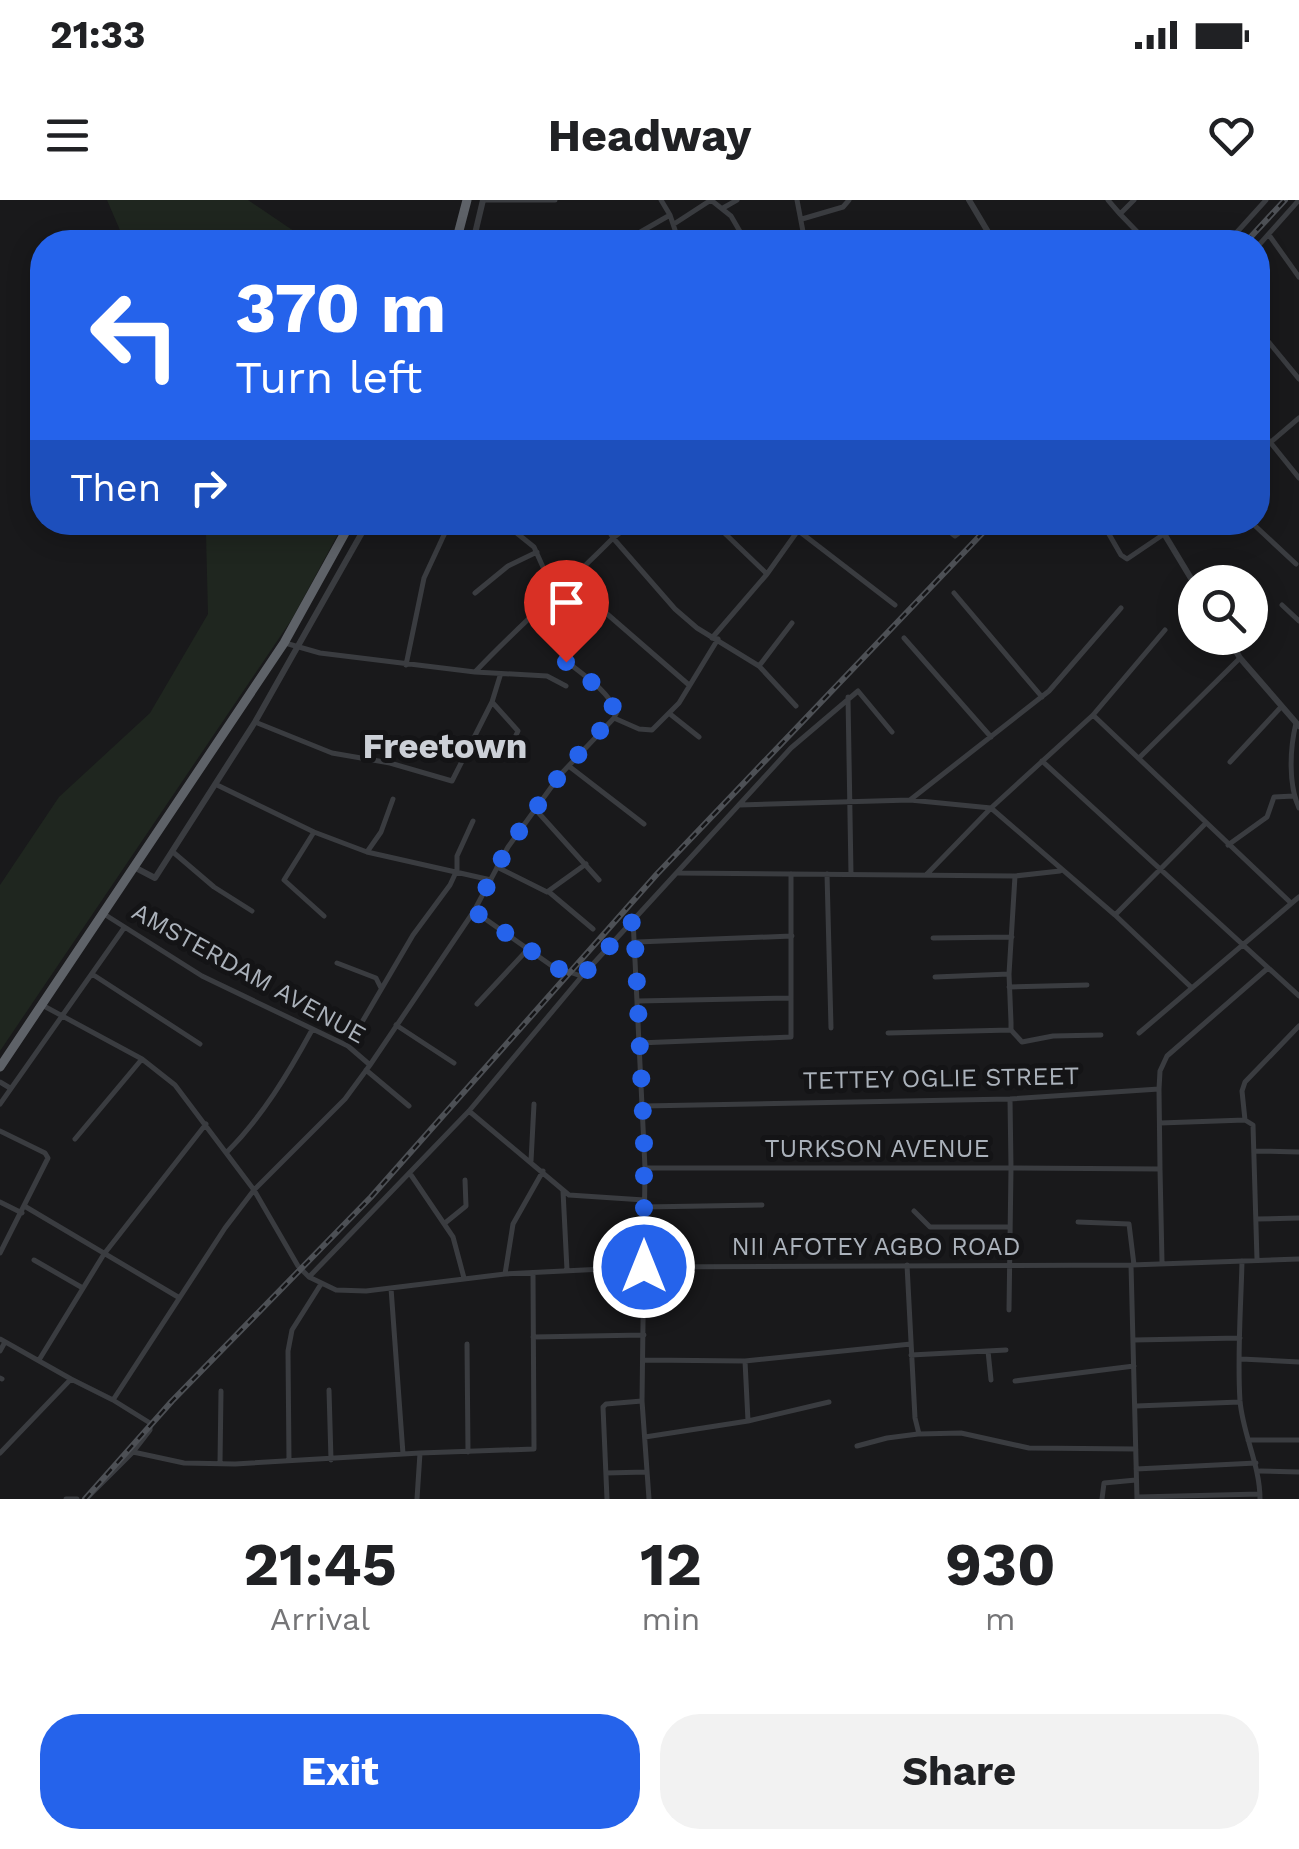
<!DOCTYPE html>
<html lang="en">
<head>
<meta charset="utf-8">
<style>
  :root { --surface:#fff; --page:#f2f2f2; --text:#202124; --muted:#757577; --accent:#2563eb }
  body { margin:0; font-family:"Work Sans",sans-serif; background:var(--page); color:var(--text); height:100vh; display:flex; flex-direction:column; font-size:38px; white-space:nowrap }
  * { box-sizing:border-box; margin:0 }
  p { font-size:32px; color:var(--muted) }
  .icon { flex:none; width:55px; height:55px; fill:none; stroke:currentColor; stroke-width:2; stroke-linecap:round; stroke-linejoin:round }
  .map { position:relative; height:1299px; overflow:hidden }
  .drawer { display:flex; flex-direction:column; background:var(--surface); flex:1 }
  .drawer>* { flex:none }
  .banner { position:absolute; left:30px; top:30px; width:1240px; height:305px; border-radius:40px; box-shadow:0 5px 25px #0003; background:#2563eb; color:#fff; overflow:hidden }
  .controls { position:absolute; left:1178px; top:365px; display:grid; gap:20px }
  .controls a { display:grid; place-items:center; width:90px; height:90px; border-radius:50%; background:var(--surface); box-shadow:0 5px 25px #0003; font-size:50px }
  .pin { position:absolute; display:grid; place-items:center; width:85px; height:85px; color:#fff; margin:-102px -42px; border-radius:50% 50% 50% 0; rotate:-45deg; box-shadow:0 0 10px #0007 }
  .pin .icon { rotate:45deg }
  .me { position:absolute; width:110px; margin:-55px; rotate:0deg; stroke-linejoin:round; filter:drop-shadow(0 0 8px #0008) }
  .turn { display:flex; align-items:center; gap:35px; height:210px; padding:0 40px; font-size:45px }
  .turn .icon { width:130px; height:130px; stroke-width:2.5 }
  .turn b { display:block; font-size:70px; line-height:85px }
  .then { display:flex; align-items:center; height:95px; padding:0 40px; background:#0003; gap:20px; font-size:38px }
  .eta { display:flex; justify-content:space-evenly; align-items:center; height:170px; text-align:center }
  .eta b { font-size:60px; font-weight:700; line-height:70px }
  .primary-button { display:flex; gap:20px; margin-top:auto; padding:20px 40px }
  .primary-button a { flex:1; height:115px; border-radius:40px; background:var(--accent); color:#fff; font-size:40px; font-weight:700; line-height:115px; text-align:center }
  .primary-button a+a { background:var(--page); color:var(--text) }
  .status { display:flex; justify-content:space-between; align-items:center; height:70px; padding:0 50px; background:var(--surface); direction:ltr }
  .status svg { height:28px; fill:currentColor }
  header { display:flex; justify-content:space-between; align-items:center; height:130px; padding:0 40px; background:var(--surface); font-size:45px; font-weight:700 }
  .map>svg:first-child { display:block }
</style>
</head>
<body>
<div class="status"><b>21:33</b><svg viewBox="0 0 49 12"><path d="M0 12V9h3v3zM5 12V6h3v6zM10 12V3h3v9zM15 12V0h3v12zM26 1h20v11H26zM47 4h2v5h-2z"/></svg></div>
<header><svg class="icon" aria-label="menu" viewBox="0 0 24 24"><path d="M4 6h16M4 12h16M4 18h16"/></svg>Headway<svg class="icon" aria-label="heart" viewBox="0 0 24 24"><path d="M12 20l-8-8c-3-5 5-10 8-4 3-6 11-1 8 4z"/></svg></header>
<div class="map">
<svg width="1299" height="1299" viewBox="0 0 1299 1299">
  <rect width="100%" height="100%" fill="#19191b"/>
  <!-- green -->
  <path fill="#1f261f" d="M107,0H248L310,42H125Z
    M210,323H344L292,419L0,851V685L59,597L150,513L208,414L206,335Z"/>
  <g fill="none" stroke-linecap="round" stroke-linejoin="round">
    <!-- minor -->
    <path stroke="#3a3c40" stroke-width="5" d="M483,0H555
      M661,0L670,15L679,42
      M711,0L731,16L746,42
      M797,0L805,42
      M1108,0L1120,14L1134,0
      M723,8L737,0
      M1120,14L1147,42
      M802,19L843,7L849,0
      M674,24L711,0
      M1269,35L1299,77
      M623,42L670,15
      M1228,42L1266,0
      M1258,46L1299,0
      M1258,129L1299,179
      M1258,227L1299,278
      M1258,253L1299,218
      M503,322L534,347L555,394
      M604,322L613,338L634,322
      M938,322L955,336L973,322
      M1102,322L1121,355L1127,359L1164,334
      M1251,322L1296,364
      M800,332L895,405
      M767,374L804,322
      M573,379L591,400L689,485
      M475,393L508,366L537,352
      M954,393L1042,497
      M1282,405L1299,421
      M712,438L767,374L713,322
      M904,438L991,537
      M285,443L320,453L475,472
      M566,461C585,476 607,490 617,512L614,518
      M406,465L424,378L450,322
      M759,466L792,423
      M566,486L547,476L475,472C519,425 568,384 613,338L675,409L697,428L759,466L796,506
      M848,497L851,674
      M492,502L518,531L508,552
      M670,514L699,537
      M1093,515L1291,703
      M255,522L332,553L390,563L452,581L492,502L500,476
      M1296,523C1290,548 1288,584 1299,608
      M1139,558L1240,458
      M1042,561L1299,796
      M1230,562L1281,507
      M570,567L644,624
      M215,584L314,632L367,652L491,680
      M910,600L1049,491L1121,408
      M739,605L910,600L991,608
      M991,608L1115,715L1192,788
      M536,610L599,680
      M314,632L284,680L324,716
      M1228,645L1267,617L1274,597L1294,596
      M173,652L214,687L252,711
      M367,652L381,632L393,599
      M497,667L547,692L586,664
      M678,673L1015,676L1060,671
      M827,674L831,828
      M927,674L991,608L1093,515L1165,430
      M1015,676L1009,774L1011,822V830L1022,842L1053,836L1101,835
      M549,692L593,729
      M474,711L552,766L581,776
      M104,714L202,776L348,846L370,865L345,899L254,990L225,1028L113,1200
      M1115,715L1206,623
      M633,719L645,968L642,1201L649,1299
      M933,738L1012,737
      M637,742L792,736
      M337,763L376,778L381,788
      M92,774L200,844
      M935,777L1009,774
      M1009,787L1087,785
      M637,801L791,798
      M477,804L529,748
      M42,805L142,859L175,885L254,990L298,1066L309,1077L336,1090L366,1091L505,1074L644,1067L1131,1065L1299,1059
      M396,825L454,863
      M888,833L1011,830
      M1139,833L1299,697
      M638,843L791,837V674
      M348,846L413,735L450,685L457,670V656L473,621
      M370,865L474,711L508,647L560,575L614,518L639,529L652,530L679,503L718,439
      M366,870L409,906
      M0,882L10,888
      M1159,889L1160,871L1167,856L1268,768
      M1010,899L1011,968L1160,969L1162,1062
      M0,904L124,728
      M643,906L1010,899L1159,889L1160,969
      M469,911L569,995L644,1000
      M1245,920L1242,891L1245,882L1299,826
      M1160,923L1245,920L1253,925L1257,1060
      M0,931L45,953L48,958L0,1053
      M75,939L142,859
      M1256,951L1299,952
      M227,952C262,917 288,874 312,830
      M531,961L534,904
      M645,968H1011L1009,1110
      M411,975L453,1037L464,1078
      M563,991L567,1070
      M0,1002L22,1013
      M26,1007L178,1097
      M644,1007L762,1005
      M914,1011L930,1027H1010
      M1256,1019L1299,1018
      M1078,1022L1129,1024L1134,1065
      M445,1023L466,1006L465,980
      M34,1060L81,1087
      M1242,1061C1241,1107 1237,1155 1240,1201C1243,1235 1260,1265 1260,1299
      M907,1065L915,1218L919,1234L961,1233L1029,1248L1136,1249
      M1131,1065L1137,1299
      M505,1074L513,1024L543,971
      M309,1077L469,911L582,776L791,548L858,491L892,532
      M391,1088L403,1254
      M533,1137L644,1135
      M0,1139L71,1179
      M1133,1140L1240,1138
      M467,1144L468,1252
      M0,1151L5,1142
      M988,1151L991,1180
      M911,1155L1006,1150
      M1241,1159L1299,1162
      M39,1160L104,1054L206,924
      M645,1160L745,1161L911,1144
      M745,1161L748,1221
      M0,1178L2,1179
      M1015,1181L1134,1166
      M329,1190L331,1260
      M1136,1206L1240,1202
      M645,1237L748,1221L829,1202
      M1248,1240H1299
      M857,1246L887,1238L918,1234
      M0,1253L71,1179L113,1200L150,1223V1230L133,1252
      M420,1253L534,1249L533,1073
      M289,1261L288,1151L292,1130L321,1084
      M220,1263L221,1191
      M1136,1269L1256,1263
      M1260,1271L1299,1272
      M606,1273L646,1272
      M1138,1297L1260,1294
      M66,1299H77
      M86,1299L133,1252L184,1263L235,1264L420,1253L417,1299
      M607,1299L603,1207L606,1204L642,1201
      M1102,1299L1104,1283L1136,1280"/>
    <!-- tertiary -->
    <path stroke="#3a3c40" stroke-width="6" d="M969,0L994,42
      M473,42L483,0
      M1157,322L1195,385
      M1228,438L1240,458L1299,526
      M134,667L155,678L255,522L368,322"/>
    <!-- trunk -->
    <path stroke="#5e6268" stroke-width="9" d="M456,42L467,0
      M0,867L284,443L351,322"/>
    <!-- rail casing -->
    <g stroke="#4d5055" stroke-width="6">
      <path id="rail" d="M1246,42L1285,0
        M85,1299L172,1201L371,997L657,674L993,322"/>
    </g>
    <!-- rail -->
    <use href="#rail" stroke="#141416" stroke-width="2.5" stroke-dasharray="8" stroke-linecap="butt"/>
  </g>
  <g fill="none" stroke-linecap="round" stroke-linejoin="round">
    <!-- route -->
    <path stroke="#2563eb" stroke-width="18" stroke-dasharray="0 32.4" d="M566,462L599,488L617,512L560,575L508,647L474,711L556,768L582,776L634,720L644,937V1067"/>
  </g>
  <g text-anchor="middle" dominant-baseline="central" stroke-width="10" stroke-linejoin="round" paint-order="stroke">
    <!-- street labels -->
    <g font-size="25" fill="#abb2bb" stroke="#141416">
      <text transform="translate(249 773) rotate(29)">AMSTERDAM AVENUE</text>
      <text transform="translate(941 878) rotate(-1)">TETTEY OGLIE STREET</text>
      <text x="877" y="948">TURKSON AVENUE</text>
      <text x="876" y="1046">NII AFOTEY AGBO ROAD</text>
    </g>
    <!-- district labels -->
    <g font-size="35" font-weight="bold" fill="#ccd0d7" stroke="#141416">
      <text x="445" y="546">Freetown</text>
    </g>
  </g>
</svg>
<div class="controls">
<a><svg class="icon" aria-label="search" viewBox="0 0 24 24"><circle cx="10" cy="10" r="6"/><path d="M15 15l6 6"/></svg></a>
</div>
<div class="pin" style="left:566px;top:462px;background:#d93025"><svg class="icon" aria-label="arrive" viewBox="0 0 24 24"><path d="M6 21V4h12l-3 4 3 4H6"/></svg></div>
<svg class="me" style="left:644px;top:1067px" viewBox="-20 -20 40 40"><circle r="17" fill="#2563eb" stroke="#fff" stroke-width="3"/><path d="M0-11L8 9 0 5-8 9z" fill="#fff"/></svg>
<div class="banner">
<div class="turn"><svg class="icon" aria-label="left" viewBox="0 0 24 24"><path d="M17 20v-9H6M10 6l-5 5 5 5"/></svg><div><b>370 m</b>Turn left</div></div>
<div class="then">Then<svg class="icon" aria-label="right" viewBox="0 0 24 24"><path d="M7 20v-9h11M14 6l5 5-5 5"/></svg></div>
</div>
</div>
<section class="drawer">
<div class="eta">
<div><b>21:45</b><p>Arrival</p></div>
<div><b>12</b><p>min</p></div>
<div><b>930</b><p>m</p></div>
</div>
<div class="primary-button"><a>Exit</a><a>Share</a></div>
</section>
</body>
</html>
